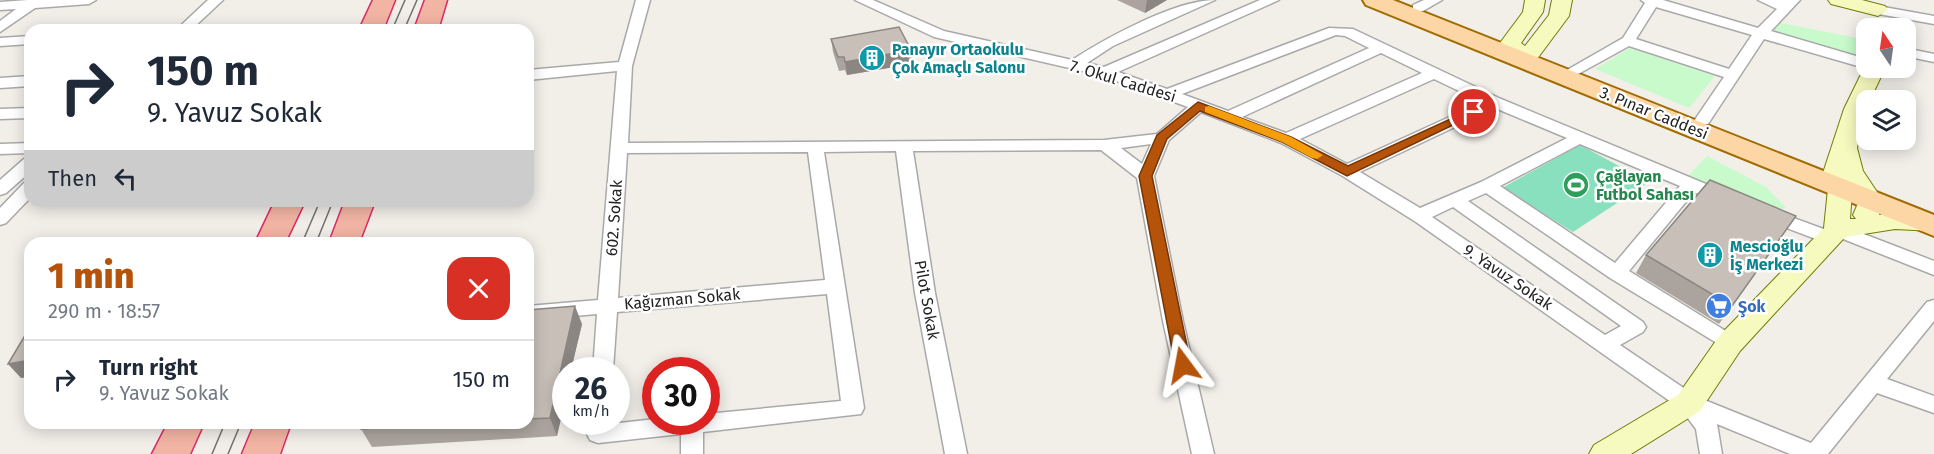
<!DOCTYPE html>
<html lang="en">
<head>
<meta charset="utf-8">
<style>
  :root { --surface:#fff; --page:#f2f2f3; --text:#1f2937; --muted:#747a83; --line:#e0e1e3; --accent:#b45309 }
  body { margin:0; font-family:"Fira Sans",sans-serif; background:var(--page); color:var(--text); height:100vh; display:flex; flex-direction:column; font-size:22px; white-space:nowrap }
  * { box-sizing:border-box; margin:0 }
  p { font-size:20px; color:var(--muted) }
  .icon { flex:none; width:33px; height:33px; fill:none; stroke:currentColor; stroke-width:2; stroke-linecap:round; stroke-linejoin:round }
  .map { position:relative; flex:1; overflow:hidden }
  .drawer { position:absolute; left:24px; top:237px; width:510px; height:192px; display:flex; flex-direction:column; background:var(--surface); border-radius:18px; box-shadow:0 3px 15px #0003 }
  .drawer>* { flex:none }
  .banner { position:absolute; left:24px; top:24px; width:510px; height:183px; border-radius:18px; box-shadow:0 3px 15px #0003; background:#fff; color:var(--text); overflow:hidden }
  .needle { width:39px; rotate:347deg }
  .tools { position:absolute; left:1856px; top:18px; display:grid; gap:12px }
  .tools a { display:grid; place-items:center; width:60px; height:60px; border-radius:12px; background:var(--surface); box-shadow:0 3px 15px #0003; font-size:30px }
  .speed { position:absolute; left:552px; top:357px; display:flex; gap:12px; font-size:30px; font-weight:700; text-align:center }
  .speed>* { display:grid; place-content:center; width:78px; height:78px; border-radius:50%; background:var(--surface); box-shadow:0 3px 15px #0003; line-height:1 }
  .speed small { font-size:15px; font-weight:400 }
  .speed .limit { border:9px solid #d22; background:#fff; color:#111 }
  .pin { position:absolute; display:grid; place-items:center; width:51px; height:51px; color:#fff; margin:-26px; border:3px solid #fff; border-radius:50%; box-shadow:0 2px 6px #0007 }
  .me { position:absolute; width:66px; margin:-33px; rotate:347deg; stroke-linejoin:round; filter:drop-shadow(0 0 4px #0008) }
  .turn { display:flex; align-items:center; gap:21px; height:126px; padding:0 24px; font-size:27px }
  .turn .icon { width:78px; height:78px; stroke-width:2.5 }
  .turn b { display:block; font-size:42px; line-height:51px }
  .then { display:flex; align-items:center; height:57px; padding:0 24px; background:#0003; gap:12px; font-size:22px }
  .round { display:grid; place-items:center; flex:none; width:63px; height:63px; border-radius:18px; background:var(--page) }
  .headline { display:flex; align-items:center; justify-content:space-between; height:102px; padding:0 24px }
  h1 { font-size:36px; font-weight:800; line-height:45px; color:var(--accent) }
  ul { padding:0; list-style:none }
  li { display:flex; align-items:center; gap:18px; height:78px; padding:0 24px; border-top:2px solid var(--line) }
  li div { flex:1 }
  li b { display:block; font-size:22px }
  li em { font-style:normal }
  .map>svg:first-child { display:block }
</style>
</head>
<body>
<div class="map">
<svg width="1934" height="454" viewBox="0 0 1934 454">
  <rect width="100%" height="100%" fill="#f2efe9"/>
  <!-- park -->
  <path fill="#c8facc" d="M1775,22L1857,38L1856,57L1768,32Z
    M1630,48L1715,76L1689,108L1595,69Z
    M1707,156L1766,187L1786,208L1776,211L1688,176Z"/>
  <!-- pitch -->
  <path fill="#88e0be" d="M1580,145L1649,182L1573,232L1502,188Z"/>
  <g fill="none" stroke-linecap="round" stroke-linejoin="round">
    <!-- minor casing -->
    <g stroke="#a9a9a9" stroke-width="3">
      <path id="minor" d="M28,0H96L89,4L35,8L0,32V21L16,9L0,10V2Z
        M208,0H223L191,30H176Z
        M636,0H650L632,66L628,143L1104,140L1157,134L1188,107L1100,75L934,37L855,0H873L944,31L1072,60C1106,38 1175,0 1215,0L1113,46L1087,63L1104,67L1260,0H1279L1118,72L1167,89L1329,28L1353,29L1501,99L1730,194L1733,198L1724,204L1694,192L1629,271L1737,338L1740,343L1737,348L1730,351L1610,278L1486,193L1468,201L1643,322L1646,327L1643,332L1620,345L1697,397L1811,443L1927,302L1934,300V321L1887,379L1934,396V413L1877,393L1828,454H1790L1717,424L1722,454H1700L1696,429L1681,409L1416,222L1341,175L1281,143L1201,112L1169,140L1154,176L1183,321L1214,454H1192L1163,321L1137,178L1101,150L913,151L935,293L967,454H945L915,293L896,151L824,152L864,408L861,414L703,432V454H681V434L598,443L590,440L587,434L588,422H610V424L656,419V422H706V414L841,401L827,294L617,312L613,370H593L597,314L528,320V306L598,300L617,71L528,80V70L619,62ZM1336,35L1345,36L1369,48L1228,111L1182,94ZM1381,53L1422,73L1286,133L1242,117ZM1434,79L1482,102L1347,164L1300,139ZM1495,108L1567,138L1481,182L1420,208L1360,172ZM1151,144L1142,164L1121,148ZM1580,144L1680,186L1615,263L1500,186ZM808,152L825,280L618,298L627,153ZM1453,207L1621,326L1605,335L1432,217Z
        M1424,0H1442L1423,11H1413V5Z
        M1641,0H1663L1758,28L1777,9L1758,0H1800L1771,31L1866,59V68H1870L1861,67L1764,39L1708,124H1696L1694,121L1724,77L1629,46L1580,73L1575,75L1567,70L1623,38L1645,3ZM1656,7L1752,35L1729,69L1636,39Z
        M1878,6L1934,16V24L1873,13V7Z
        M30,36V44L0,46V38Z
        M1905,48L1934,54V62L1905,56Z
        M30,76V86L0,88V78Z
        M30,108V118L0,119V109Z
        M30,143V153L0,154V144Z
        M30,158V172L6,193L0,195V180L24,159Z
        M30,181V198L6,223L0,225V208L24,183Z
        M1769,209L1829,231L1831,226H1843L1934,261V275L1838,237L1835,242L1829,244L1763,219L1760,215L1763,211Z"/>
    </g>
    <!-- secondary casing -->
    <g stroke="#707d05" stroke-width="2">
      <path id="secondary" d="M1525,0H1545L1543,12L1521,43L1525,46L1549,15L1552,0H1572L1569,16L1534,63L1527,65L1489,52L1486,48L1489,44L1500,43L1523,12Z
        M1828,0H1862L1885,6L1888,10L1878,16L1831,4Z
        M1866,64V68H1885L1870,100H1866L1857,148L1863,171L1883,201L1879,215L1895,213L1934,217V231L1895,229L1845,237L1740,351L1700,411L1631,454H1589L1594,445L1678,395L1720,335L1824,228L1828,189L1823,173L1844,109ZM1852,191L1859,201L1853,215L1856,219H1850Z"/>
    </g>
    <!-- primary casing -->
    <g stroke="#a06b00" stroke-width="4">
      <path id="primary" d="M1363,0H1393L1934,215V236L1366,5Z"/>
    </g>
    <!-- trunk casing -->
    <g stroke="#dc2a67" stroke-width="3">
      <path id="trunk" d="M373,0H395L383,30H359Z
        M425,0H447L438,30H414Z
        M275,201H305L285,243H255Z
        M345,201H375L359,243H329Z
        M168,423H204L190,454H152Z
        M255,423H291L280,454H242Z"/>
    </g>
    <!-- minor -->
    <use href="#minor" fill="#fff" fill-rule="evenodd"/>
    <!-- secondary -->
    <use href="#secondary" fill="#f7fabf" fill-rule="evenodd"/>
    <!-- primary -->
    <use href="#primary" fill="#fcd6a4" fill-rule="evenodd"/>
    <!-- trunk -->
    <use href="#trunk" fill="#f2b4a3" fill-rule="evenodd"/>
    <!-- tram -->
    <path stroke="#707070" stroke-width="1.5" d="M392,30L405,0
      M404,30L417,0
      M302,243L320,201
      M316,243L333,201
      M212,454L225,423
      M228,454L241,423"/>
  </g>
  <!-- wall -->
  <path fill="#aba49e" d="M1117,0H1167L1145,13Z
    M831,39L912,64L847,75L845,70L839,71L833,52Z
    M1796,216L1719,324L1636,273L1646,255Z
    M528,310L582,324L571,370H566L557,436L372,447L361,429L364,423H528Z"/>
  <!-- shaded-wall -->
  <path fill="#8b8681" d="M1147,0H1167L1145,13Z
    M911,50L912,64L847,75L845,62Z
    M575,306L582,324L571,370H566V398L557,436L550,418Z
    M30,360V377L21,378L8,364Z"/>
  <!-- building -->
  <path fill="#c7bfb8" stroke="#8b8681" stroke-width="1.5" d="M899,27L911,50L845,62L844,57H838L831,39Z
    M1710,180L1796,216L1732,306L1646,255Z
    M575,306L550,418L528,419V310Z
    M30,327V363L28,364L30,360L8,364Z
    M364,423H461L361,429Z"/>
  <!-- route -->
  <path fill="#b45309" stroke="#753606" stroke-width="1.5" d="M1198,102L1291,137L1348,166L1470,110L1480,112L1347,176L1282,142L1200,111L1167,139L1152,176L1191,365L1183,371L1175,365L1139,176L1157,135Z"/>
  <!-- slow -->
  <path fill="#f59e0b" d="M1209,106L1291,137L1323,155L1317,159L1312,158L1282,142L1205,112V107Z"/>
  <!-- icons -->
  <defs>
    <g id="building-disc" transform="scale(1.35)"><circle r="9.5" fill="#0f9aa8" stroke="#fff"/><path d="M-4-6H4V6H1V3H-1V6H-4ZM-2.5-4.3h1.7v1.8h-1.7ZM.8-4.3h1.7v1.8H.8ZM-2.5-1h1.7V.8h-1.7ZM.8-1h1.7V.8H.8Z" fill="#fff"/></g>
    <g id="stadium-disc" transform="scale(1.35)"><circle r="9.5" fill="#2e9e5b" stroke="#fff"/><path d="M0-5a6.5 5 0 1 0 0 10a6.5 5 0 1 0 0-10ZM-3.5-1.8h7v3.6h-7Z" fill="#fff"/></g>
    <g id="supermarket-disc" transform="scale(1.35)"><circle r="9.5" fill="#3f7fe0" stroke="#fff"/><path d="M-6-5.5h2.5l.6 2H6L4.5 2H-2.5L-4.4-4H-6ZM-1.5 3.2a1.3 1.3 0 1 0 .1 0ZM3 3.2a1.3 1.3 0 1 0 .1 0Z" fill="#fff"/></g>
  </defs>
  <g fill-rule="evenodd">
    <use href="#building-disc" x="872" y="58"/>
    <use href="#stadium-disc" x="1576" y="185"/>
    <use href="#building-disc" x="1710" y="255"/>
    <use href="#supermarket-disc" x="1719" y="306"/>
  </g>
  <g text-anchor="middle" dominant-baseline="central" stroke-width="5" stroke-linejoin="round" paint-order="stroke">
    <!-- culture labels -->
    <g font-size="16" font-weight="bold" fill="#0d838f" stroke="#fff" text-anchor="start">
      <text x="892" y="49">Panayır Ortaokulu<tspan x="892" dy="18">Çok Amaçlı Salonu</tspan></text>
      <text x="1730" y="246">Mescioğlu<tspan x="1730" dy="18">İş Merkezi</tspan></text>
    </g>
    <!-- street labels -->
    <g font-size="16" fill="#222" stroke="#fff">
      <text transform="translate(1123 81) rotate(17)">7. Okul Caddesi</text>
      <text transform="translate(1654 113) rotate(22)">3. Pınar Caddesi</text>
      <text transform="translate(614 218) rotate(-86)">602. Sokak</text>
      <text transform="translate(1508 277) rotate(34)">9. Yavuz Sokak</text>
      <text transform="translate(682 299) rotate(-5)">Kağızman Sokak</text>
      <text transform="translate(927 300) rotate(80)">Pilot Sokak</text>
    </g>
    <!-- leisure labels -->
    <g font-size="16" font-weight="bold" fill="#27864d" stroke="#fff" text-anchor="start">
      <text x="1596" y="176">Çağlayan<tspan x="1596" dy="18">Futbol Sahası</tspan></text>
    </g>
    <!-- shop labels -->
    <g font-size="16" font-weight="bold" fill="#366cbe" stroke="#fff" text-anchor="start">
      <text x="1738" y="306">Şok</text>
    </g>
  </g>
</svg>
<div class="tools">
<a><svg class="needle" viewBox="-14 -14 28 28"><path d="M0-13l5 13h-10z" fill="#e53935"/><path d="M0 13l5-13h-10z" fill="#747a83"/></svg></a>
<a><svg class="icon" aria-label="layers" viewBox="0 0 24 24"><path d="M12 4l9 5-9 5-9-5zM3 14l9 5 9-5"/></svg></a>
</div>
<div class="speed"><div>26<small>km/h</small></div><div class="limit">30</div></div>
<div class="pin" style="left:1474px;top:112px;background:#d93025"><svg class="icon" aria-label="arrive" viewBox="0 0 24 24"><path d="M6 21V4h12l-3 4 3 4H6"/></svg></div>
<svg class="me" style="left:1183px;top:365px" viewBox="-20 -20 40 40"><path d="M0-17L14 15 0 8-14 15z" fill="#b45309" stroke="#fff" stroke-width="4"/></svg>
<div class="banner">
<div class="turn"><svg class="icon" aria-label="right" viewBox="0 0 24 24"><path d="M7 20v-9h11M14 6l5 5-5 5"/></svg><div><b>150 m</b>9. Yavuz Sokak</div></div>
<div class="then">Then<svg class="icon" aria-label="left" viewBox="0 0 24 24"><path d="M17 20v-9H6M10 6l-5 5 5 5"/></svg></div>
</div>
<section class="drawer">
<div class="headline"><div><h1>1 min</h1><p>290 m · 18:57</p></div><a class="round" style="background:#d93025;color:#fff"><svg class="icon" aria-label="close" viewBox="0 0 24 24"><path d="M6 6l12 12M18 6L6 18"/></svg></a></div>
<ul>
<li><svg class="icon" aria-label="right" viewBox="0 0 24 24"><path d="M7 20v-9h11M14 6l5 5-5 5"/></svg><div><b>Turn right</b><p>9. Yavuz Sokak</p></div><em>150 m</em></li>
</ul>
</section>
</div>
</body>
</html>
